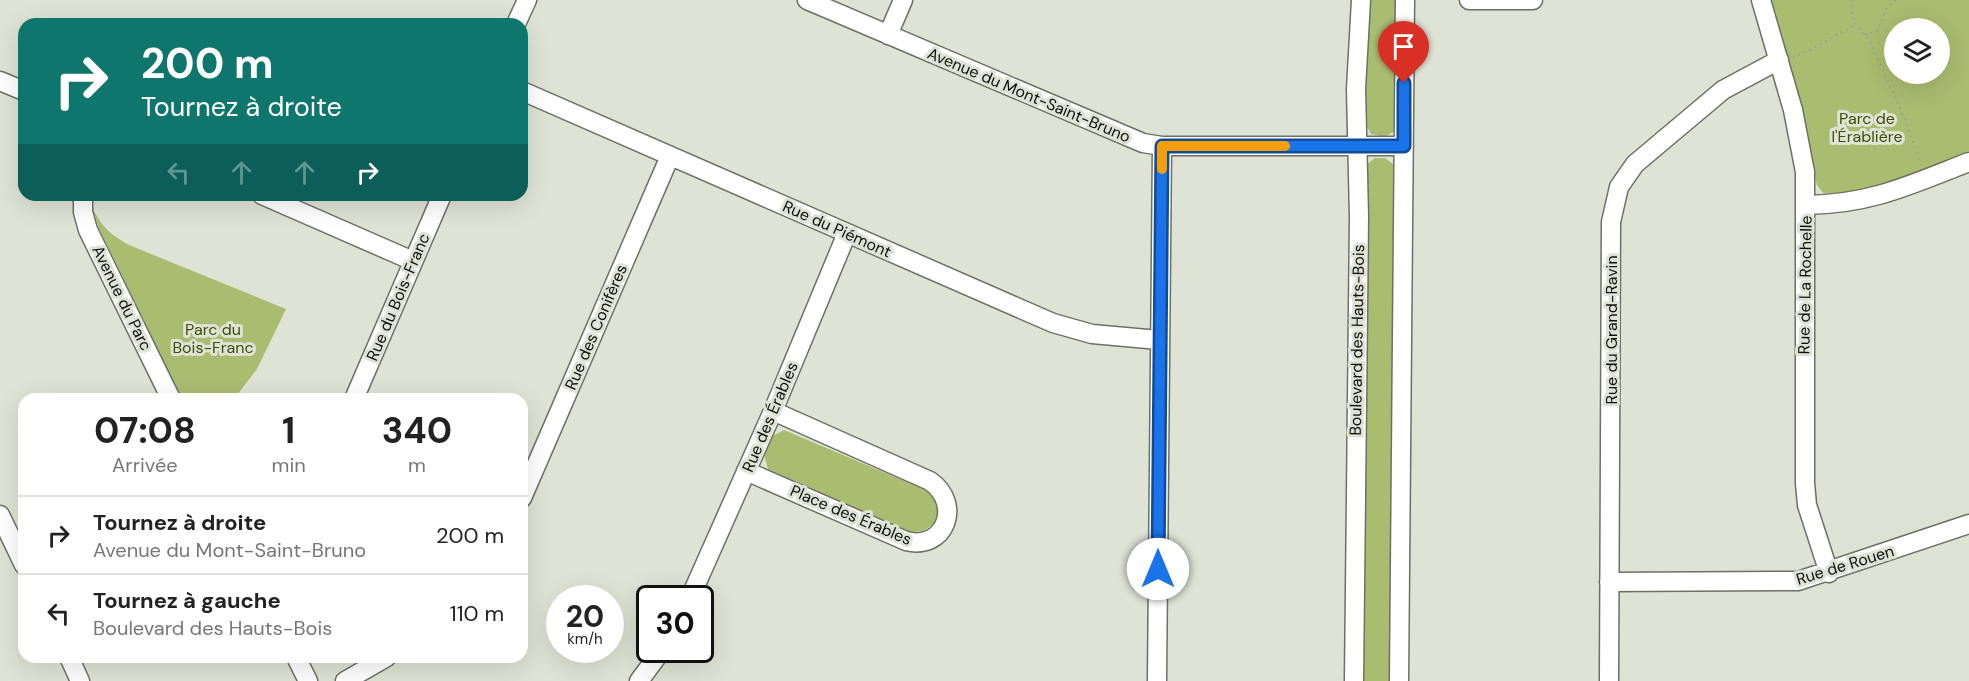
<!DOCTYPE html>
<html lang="fr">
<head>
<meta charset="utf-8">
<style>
  :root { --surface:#fff; --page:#f2f2f2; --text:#222; --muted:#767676; --line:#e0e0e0 }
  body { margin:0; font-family:"DM Sans",sans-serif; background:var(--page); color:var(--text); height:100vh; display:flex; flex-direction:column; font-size:22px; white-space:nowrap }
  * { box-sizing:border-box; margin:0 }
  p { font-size:20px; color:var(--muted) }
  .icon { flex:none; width:33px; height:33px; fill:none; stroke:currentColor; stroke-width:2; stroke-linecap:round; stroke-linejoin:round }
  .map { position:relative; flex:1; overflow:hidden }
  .panel { position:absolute; left:18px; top:393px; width:510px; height:270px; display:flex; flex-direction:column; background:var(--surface); border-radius:18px; box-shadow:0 6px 24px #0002 }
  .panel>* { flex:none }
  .guide { position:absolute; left:18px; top:18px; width:510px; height:183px; border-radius:18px; box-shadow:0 6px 24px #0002; background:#0f766e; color:#fff; overflow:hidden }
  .tools { position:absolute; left:1884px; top:18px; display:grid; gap:12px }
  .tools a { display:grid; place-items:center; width:66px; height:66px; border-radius:50%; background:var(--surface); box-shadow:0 6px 24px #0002; font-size:30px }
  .speed { position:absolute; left:546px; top:585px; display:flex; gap:12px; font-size:30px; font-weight:700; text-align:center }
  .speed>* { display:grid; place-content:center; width:78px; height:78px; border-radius:50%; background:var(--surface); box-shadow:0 6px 24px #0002; line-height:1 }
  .speed small { font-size:15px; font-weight:400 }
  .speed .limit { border:3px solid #111; border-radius:9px; background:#fff; color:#111 }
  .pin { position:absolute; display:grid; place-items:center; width:51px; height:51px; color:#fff; margin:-62px -26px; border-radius:50% 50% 50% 0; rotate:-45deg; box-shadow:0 0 6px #0007 }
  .pin .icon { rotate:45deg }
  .me { position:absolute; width:66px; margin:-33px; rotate:0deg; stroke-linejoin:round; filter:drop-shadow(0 0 4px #0008) }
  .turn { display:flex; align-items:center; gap:21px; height:126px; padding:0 24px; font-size:27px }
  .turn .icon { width:78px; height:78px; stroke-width:2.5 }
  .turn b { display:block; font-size:42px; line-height:51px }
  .lanes { display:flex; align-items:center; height:57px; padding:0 24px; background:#0003; justify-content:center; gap:30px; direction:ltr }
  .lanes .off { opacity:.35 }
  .eta { display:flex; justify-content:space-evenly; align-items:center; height:102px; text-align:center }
  .eta b { font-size:36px; font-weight:700; line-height:42px }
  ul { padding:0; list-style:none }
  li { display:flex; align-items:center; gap:18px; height:78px; padding:0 24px; border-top:2px solid var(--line) }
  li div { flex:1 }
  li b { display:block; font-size:22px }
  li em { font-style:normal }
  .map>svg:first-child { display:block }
</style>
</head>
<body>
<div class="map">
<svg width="1969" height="681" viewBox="0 0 1969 681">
  <rect width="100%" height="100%" fill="#dfe3d5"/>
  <!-- green -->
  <path fill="#aabc70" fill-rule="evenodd" d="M1365,0H1400L1396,130L1385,137L1371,134L1364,121Z
    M1769,0H1969V151C1933,165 1860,202 1823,193L1817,185L1795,81ZM1894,28H1940V74H1894Z
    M1375,158H1385L1397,167L1394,681H1359L1366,165Z
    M93,209C102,227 112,236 129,245L286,309L257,369L234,399H182L99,228Z
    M784,430L928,491L939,505L935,523L923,531L909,532L768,469L764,455L772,436Z"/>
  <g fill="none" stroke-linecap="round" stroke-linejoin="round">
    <!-- minor casing -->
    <g stroke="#6d7064" stroke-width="21">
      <path id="minor" d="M807,0L1143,143L1162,146H1404
        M1469,0H1533
        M1761,0L1793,110L1805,172V483L1807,505L1829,573
        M516,24L527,0
        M888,35L903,0
        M0,81L24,91
        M522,91L1053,323L1092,334L1159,340
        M83,195V212L88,230L171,399
        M262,195L413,261
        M1807,205C1871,204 1910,185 1969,162
        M354,399L442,195
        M746,471L906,541C945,551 963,504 930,481L773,411
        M522,498L670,156
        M0,515L24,565
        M1609,582L1798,581L1969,524
        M690,598L773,411L847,233
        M69,657L80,681
        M296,657L308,681
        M345,681L387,657
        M639,681L662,650
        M1157,681L1162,146
        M1354,681L1359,217L1356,89L1361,0
        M1399,681L1405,0
        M1609,681L1611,222L1619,187L1635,164L1723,90L1779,60"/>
    </g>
    <!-- path -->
    <path stroke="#9b9e94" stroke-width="2" stroke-dasharray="1.5 4.5" stroke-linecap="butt" d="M1851,0L1854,22L1871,43L1906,122L1921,163
      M1865,35L1877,31L1887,7L1896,0
      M1793,57C1816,49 1833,36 1854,26"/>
    <!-- minor -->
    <use href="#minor" stroke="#fff" stroke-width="18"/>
  </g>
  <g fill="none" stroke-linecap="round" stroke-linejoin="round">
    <!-- route casing -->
    <g stroke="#114b97" stroke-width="15">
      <path id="route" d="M1158,569L1162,146H1404V83"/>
    </g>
    <!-- route -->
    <use href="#route" stroke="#1a73e8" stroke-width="10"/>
    <!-- slow -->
    <path stroke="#f59e0b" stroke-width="10" d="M1162,169V146H1285"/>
  </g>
  <g text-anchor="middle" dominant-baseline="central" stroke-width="6" stroke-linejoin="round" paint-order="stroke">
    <!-- street labels -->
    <g font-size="16" fill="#0e0f0b" stroke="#dfe3d5">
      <text transform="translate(1029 95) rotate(23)">Avenue du Mont-Saint-Bruno</text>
      <text transform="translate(837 229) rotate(24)">Rue du Piémont</text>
      <text transform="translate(1805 285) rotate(-89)">Rue de La Rochelle</text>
      <text transform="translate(398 297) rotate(-67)">Rue du Bois-Franc</text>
      <text transform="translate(122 298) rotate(64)">Avenue du Parc</text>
      <text transform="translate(596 327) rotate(-67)">Rue des Conifères</text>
      <text transform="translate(1611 330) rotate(-90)">Rue du Grand-Ravin</text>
      <text transform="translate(1357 340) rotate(-89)">Boulevard des Hauts-Bois</text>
      <text transform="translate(770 417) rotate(-67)">Rue des Érables</text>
      <text transform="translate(851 515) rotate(23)">Place des Érables</text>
      <text transform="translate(1845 565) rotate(-17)">Rue de Rouen</text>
    </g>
    <!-- park labels -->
    <g font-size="16" fill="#404c08" stroke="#dfe3d5">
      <text x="1867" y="118">Parc de<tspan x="1867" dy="18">l'Érablière</tspan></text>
      <text x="213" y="329">Parc du<tspan x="213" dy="18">Bois-Franc</tspan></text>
    </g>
  </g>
</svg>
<div class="tools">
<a><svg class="icon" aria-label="layers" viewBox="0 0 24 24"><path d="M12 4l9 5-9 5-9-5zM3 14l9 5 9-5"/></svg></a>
</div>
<div class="speed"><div>20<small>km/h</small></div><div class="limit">30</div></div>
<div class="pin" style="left:1404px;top:83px;background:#d93025"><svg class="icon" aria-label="arrive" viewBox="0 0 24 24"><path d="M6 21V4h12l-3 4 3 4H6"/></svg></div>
<svg class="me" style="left:1158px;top:569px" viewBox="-20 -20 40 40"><circle r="19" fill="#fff"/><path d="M0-13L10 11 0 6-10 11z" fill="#1a73e8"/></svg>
<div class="guide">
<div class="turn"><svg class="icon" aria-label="right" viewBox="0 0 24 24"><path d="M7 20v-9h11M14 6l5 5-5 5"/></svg><div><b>200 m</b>Tournez à droite</div></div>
<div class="lanes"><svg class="icon off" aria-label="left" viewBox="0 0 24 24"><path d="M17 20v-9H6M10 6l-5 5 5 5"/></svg><svg class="icon off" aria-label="ahead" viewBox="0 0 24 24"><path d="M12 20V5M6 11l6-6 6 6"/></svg><svg class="icon off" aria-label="ahead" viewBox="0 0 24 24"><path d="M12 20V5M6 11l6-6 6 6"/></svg><svg class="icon" aria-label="right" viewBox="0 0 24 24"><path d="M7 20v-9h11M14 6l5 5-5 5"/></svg></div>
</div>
<section class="panel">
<div class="eta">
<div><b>07:08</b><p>Arrivée</p></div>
<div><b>1</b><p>min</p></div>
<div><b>340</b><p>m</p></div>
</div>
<ul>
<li><svg class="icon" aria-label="right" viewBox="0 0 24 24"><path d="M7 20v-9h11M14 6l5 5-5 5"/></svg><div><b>Tournez à droite</b><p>Avenue du Mont-Saint-Bruno</p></div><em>200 m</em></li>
<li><svg class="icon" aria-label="left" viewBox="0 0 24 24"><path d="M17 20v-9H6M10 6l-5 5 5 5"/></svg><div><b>Tournez à gauche</b><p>Boulevard des Hauts-Bois</p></div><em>110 m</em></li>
</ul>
</section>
</div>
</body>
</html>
